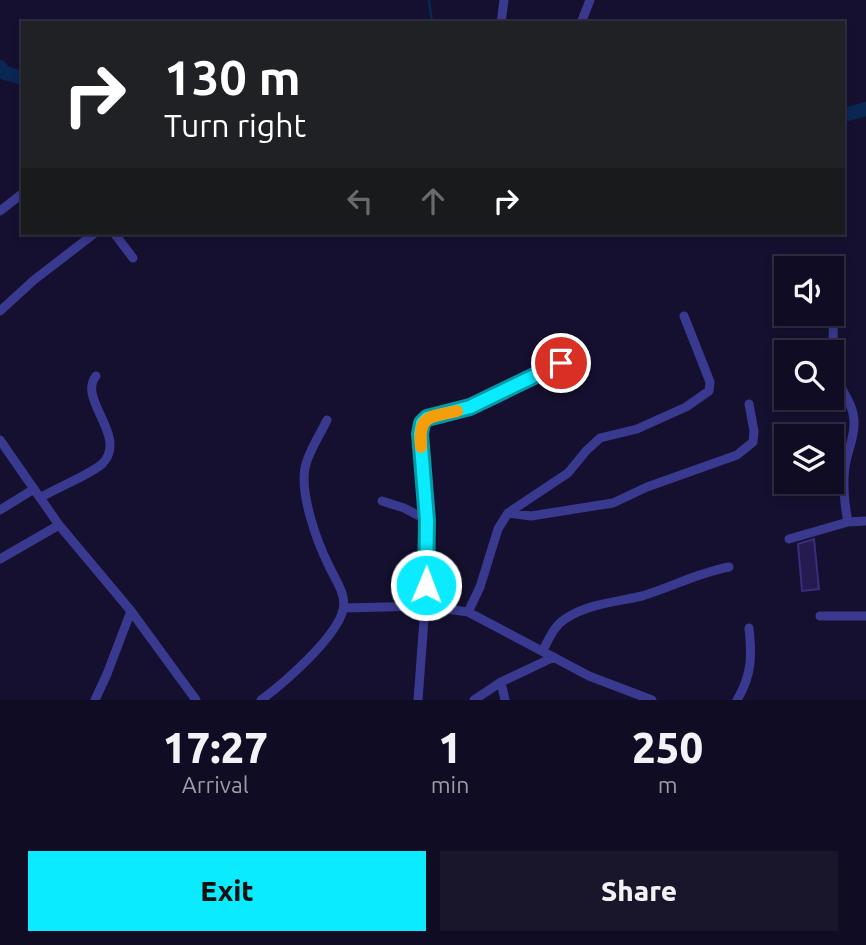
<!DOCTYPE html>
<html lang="en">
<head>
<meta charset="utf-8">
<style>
  :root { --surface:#100c23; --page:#19152b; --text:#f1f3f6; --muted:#9c9ba6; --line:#302c41; --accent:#0aebff }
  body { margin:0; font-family:Ubuntu,sans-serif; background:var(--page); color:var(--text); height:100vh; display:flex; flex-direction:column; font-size:26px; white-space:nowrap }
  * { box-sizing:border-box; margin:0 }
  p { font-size:23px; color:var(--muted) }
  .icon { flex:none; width:38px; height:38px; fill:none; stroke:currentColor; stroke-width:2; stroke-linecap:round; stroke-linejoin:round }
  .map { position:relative; height:700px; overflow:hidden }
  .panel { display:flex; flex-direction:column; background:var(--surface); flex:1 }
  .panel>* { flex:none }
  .top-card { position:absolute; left:21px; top:21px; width:824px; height:214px; border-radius:0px; box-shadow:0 4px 10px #0003,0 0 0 2px var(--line); background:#202124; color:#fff; overflow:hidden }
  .controls { position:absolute; left:774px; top:256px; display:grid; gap:14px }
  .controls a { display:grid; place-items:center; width:70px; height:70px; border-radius:0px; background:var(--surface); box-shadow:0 4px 10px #0003,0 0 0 2px var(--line); font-size:35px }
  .pin { position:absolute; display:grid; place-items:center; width:60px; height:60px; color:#fff; margin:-30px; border:4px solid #fff; border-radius:50%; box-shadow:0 2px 7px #0007 }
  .me { position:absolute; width:77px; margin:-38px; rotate:1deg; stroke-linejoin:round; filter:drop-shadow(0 0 5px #0008) }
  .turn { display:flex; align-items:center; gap:24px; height:147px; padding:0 28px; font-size:32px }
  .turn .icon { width:91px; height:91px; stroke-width:2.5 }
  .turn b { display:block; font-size:49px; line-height:60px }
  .lanes { display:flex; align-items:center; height:66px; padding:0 28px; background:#0003; justify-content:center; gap:35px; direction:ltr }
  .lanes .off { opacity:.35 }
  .eta { display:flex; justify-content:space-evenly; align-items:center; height:119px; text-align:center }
  .eta b { font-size:42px; font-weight:800; line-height:49px }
  .action { display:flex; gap:14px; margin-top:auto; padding:14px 28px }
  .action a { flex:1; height:80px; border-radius:0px; background:var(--accent); color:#111; font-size:28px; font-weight:800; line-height:80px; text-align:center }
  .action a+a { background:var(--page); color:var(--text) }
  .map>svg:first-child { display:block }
</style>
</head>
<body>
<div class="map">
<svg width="866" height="700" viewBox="0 0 866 700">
  <rect width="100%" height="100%" fill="#15102f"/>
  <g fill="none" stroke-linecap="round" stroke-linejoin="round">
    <!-- stream -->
    <path stroke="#0a2754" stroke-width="2.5" d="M429,0L432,23"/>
    <!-- river -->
    <path stroke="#0a2754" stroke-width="14" d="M0,67L5,73L23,78
      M844,115L866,109"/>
  </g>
  <!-- building -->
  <path fill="#251b51" stroke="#3a2c7e" stroke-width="2" d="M814,539L819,589L802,591L798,544Z"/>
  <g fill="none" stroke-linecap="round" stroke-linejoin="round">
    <!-- minor -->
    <path stroke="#3a3990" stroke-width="9" d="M501,23L504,0
      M581,23L590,0
      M0,211L23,193
      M114,233L133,258
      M0,311L34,280L95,233
      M833,321C834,340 831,363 838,381C844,394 853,405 854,420C855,434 850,445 847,457C842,477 844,502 848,522
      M0,440L59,525L131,611L196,700
      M40,498C56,488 92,474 103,463C128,436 77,399 96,376
      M382,501L404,508L427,520
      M0,510L34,489
      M508,513L531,516L613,503L647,487L737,455L753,442L754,431L749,404
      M789,539L848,522L866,521
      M0,559L59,525
      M344,608L425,606L468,612L589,676L652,700
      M468,612L480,587L498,529L508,513L568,473L586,451L600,438L637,429L686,407L709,391L710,382L684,316
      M820,616H866
      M543,650C549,639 554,626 565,619C587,604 616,602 642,596C672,587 697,573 729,567
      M501,682L505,700
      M95,700L107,674L131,611
      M261,700C284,683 336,638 343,610C347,595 335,579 329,566C317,542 300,495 305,468C308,452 320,435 327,420
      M418,700L425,606L427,520L420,434L422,423L427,418L470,407L561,363
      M474,700L501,682L554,657
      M737,700C752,675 752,656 749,628"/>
  </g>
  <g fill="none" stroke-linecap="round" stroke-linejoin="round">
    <!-- route casing -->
    <g stroke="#0699a6" stroke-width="18">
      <path id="route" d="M426,585L427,520L420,434L422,423L427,418L470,407L561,363"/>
    </g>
    <!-- route -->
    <use href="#route" stroke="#0aebff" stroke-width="12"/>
    <!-- slow -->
    <path stroke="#f59e0b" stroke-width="12" d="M421,447C418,414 430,417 457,411"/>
  </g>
</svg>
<div class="controls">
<a><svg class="icon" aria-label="sound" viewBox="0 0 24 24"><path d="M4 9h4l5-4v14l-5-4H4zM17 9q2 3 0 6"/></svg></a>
<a><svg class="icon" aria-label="search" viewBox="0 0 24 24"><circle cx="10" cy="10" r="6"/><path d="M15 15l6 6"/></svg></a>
<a><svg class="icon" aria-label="layers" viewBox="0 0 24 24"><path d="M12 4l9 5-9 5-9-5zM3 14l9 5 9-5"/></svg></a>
</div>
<div class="pin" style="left:561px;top:363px;background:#d93025"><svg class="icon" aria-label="arrive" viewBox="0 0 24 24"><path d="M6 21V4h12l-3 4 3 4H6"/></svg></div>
<svg class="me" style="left:426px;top:585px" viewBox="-20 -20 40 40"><circle r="17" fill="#0aebff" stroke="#fff" stroke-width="3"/><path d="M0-11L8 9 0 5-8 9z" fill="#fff"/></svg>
<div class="top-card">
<div class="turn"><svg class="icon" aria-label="right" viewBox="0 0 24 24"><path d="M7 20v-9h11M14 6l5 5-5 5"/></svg><div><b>130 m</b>Turn right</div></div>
<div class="lanes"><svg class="icon off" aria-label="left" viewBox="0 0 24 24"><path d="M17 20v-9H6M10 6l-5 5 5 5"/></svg><svg class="icon off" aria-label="ahead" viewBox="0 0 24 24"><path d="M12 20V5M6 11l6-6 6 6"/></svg><svg class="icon" aria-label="right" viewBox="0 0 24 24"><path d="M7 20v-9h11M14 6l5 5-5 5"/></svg></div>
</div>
</div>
<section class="panel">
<div class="eta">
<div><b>17:27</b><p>Arrival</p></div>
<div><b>1</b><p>min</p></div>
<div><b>250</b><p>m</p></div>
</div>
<div class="action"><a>Exit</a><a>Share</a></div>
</section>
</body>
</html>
